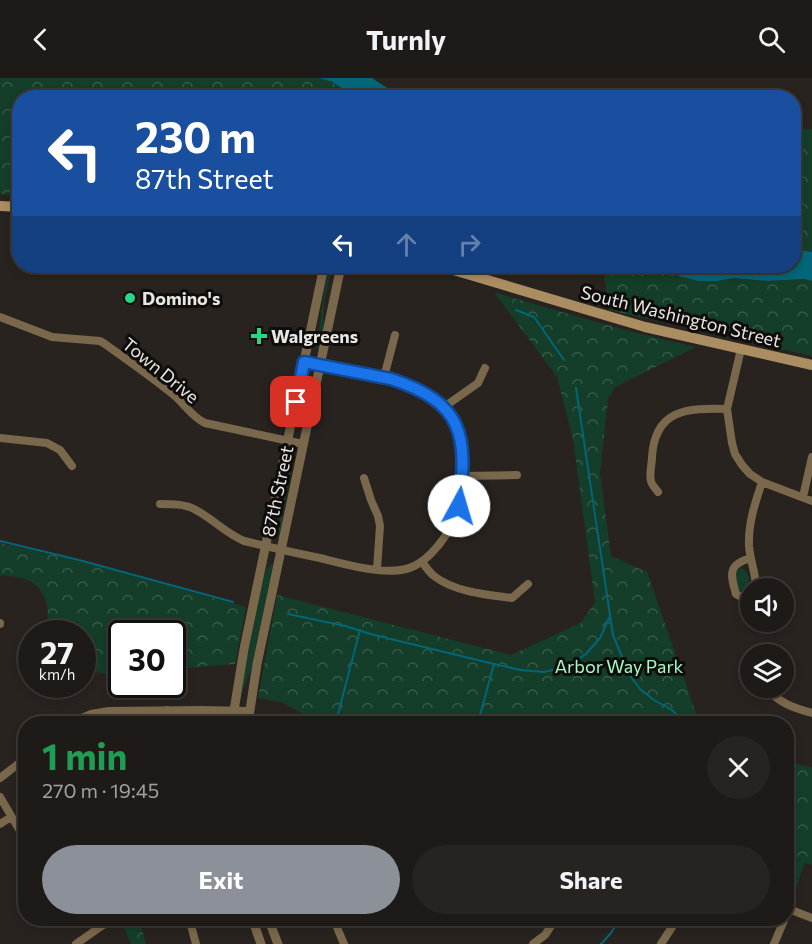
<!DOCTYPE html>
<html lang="en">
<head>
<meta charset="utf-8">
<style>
  :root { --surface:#1e1a17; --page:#262320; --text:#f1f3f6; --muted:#a1a1a1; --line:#3c3836; --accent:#8c9099 }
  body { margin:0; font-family:Commissioner,sans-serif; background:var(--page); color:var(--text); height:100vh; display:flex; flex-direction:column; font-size:22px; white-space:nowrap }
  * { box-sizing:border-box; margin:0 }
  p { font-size:20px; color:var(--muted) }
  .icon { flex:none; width:33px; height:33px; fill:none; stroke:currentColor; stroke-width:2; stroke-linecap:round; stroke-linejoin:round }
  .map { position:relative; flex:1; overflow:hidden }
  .drawer { position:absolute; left:18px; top:638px; width:776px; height:210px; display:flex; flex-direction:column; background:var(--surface); border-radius:24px; box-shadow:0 3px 9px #0003,0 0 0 2px var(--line) }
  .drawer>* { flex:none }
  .hud { position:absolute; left:12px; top:12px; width:789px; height:183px; border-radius:24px; box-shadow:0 3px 9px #0003,0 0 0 2px var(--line); background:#1a4fa0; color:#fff; overflow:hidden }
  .controls { position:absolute; left:740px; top:500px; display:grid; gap:12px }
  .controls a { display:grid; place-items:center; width:54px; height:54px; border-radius:50%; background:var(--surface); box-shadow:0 3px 9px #0003,0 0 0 2px var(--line); font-size:30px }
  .speed { position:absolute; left:18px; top:542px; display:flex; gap:12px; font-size:30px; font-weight:700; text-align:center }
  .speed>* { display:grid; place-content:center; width:78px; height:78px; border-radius:50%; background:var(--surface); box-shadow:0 3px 9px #0003,0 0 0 2px var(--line); line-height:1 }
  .speed small { font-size:15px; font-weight:400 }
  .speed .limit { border:3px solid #111; border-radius:9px; background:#fff; color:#111 }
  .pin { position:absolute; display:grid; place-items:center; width:51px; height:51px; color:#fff; margin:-26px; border-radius:12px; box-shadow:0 3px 9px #0006 }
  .me { position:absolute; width:66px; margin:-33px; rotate:6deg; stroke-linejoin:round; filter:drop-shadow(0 0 4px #0008) }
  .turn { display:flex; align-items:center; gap:21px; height:126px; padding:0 24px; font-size:27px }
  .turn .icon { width:78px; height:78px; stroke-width:2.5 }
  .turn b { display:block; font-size:42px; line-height:51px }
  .lanes { display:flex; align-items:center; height:57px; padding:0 24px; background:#0003; justify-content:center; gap:30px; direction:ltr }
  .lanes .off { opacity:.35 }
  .round { display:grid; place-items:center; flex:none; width:63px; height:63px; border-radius:32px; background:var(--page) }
  .head { display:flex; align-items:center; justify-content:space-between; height:102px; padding:0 24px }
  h1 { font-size:36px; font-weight:700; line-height:45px; color:#1e9e55 }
  .button { display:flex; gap:12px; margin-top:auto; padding:12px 24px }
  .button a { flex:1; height:69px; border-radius:36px; background:var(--accent); color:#fff; font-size:24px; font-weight:700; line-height:69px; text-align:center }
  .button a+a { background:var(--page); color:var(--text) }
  header { display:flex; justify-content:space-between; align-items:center; height:78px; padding:0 24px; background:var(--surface); font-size:27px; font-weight:700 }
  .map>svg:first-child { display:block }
</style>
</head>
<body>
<header><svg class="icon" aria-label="back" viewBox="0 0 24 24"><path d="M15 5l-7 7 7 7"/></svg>Turnly<svg class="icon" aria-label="search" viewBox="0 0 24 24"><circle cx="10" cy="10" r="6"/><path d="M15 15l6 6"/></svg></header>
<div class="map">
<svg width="812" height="866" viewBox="0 0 812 866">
  <defs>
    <pattern id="forest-crowns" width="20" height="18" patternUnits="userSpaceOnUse" patternTransform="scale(1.5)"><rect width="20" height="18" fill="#143e29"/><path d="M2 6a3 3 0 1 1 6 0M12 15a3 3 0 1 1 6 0" fill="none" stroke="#365a48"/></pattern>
  </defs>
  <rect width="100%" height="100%" fill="#28231f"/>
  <!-- green -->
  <path fill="#143e29" d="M329,188H332L324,225L323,251L319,270L317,271C316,264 319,255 320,247C322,227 325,207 329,188Z
    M292,371L294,373L280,454L278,456L277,454L284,424L286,392L290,373Z
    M272,486L273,488L251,591L241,618L245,590L264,498L267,491Z
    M741,490C750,493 750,506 750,514C738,521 737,504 736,496V494Z"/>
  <!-- forest -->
  <path fill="url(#forest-crowns)" d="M0,0H319L333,4L353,19L20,20L19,117L0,116Z
    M812,51V174L794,171V52Z
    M603,188H677L682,199L699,203H717L734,200L768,203L804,201L812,203V278L609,232Z
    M494,214C561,234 628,254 696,269L615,309L608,321L600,395L611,478L647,494L699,644L702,645H338L305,637L281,624L258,620L277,517L511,577L581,545L595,524L573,361L557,299Z
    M0,465L80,483L246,529L235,586L207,588L173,592L172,555H122L121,595C107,596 95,596 83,589L82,555H44C51,539 49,516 33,505C26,500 13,499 4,497L0,498Z
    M786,683L812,690V787L805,785L790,825L786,823V790L790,780L786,778Z
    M134,840H139L146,866H131L122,845Z"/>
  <!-- water -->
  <path fill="#016678" d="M319,0H372L392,13L409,19H353L333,4Z
    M794,171L812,174V203L804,201L768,203L734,200L717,203H698L682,199L654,188H794Z"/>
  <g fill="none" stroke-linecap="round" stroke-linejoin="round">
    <!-- stream -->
    <path stroke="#016678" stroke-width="2" d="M516,232L534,239L564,282
      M576,310L613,557L629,596L640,611L654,622L672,632L685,645
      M0,463L79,482L233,524
      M288,536L345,548L374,557L494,586L521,592L544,594L566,589L586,576L600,560L610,538
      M337,640L360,552
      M478,645L494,586
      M601,866L611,855L620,840"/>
    <!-- minor -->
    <path stroke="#7a684c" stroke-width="8" d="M0,239L52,259L100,263L105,266C127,282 149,297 170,314C183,323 191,339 205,345L303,366
      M741,271L727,331L732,365L735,376L742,387L750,396L762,404L812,423
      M384,299L395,257
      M444,329L478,305L485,290
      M0,360L47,365L60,372L72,388
      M462,398L517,397
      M364,400L371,422L378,438L380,448L377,491
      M658,414C656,411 651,406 651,403C649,396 652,386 652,379C655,331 687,330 727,331
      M803,419L812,379
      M160,426C172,426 184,426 194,431C212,440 225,455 244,463C269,469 295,475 320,480C344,486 382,497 406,491C430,485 454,451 459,427C462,414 462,399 462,386C462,364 460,342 442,327C407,296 349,292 304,284
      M422,484C426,489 429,494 434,498C454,514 488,517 512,520L528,506
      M756,510C756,496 750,482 749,468C748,446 755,425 762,404
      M750,519L743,520L736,516C730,496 728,486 751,480
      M0,546V545
      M766,609C778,625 794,630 812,635
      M71,645L91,636L109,633L202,632L249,633
      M167,645V632
      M0,700L26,680
      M0,719L26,763
      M0,746L11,739
      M786,830L812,840
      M189,840L196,866
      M333,840L344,866
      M76,866L103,847L119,840
      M533,866L545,857L556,840
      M661,866L678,840
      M774,866L785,840"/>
    <!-- tertiary -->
    <path stroke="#7a684c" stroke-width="9" d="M232,645L244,571L324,188
      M248,645L257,586L341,188
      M252,840L261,866
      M268,840L278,866"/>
    <!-- secondary -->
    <path stroke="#aa8e61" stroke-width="10" d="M0,128L20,129
      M440,188L645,249L812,287"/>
  </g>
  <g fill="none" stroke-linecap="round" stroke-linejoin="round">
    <!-- route casing -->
    <g stroke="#114b97" stroke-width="15">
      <path id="route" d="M296,324L304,284L391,301C464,325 468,357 459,428"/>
    </g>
    <!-- route -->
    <use href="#route" stroke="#1a73e8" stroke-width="10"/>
  </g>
  <!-- markers -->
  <g fill="#26d885" stroke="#0f0d0b" stroke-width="2">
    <circle cx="130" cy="220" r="6"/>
    <path d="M256 249h6v6h6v6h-6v6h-6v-6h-6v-6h6z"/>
  </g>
  <g text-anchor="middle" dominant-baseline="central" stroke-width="6" stroke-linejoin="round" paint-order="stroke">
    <!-- poi labels -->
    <g font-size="18" font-weight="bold" fill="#e9e6e3" stroke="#0f0d0b" text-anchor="start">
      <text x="142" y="220">Domino's</text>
      <text x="271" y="258">Walgreens</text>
    </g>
    <!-- street labels -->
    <g font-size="18" fill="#e9e6e3" stroke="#0f0d0b">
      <text transform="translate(681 238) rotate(14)">South Washington Street</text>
      <text transform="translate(161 292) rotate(39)">Town Drive</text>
      <text transform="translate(277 413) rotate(-78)">87th Street</text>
    </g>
    <!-- park labels -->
    <g font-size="18" fill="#a6fac9" stroke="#0f0d0b">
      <text x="619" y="588">Arbor Way Park</text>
    </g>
  </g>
</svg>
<div class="controls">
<a><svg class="icon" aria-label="sound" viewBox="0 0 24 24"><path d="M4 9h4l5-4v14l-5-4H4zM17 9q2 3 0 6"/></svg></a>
<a><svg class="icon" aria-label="layers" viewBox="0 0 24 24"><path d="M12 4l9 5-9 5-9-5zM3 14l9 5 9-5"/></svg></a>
</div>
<div class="speed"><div>27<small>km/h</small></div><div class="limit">30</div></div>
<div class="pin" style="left:296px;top:324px;background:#d93025"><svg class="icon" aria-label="arrive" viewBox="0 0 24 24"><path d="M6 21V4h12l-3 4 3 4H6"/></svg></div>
<svg class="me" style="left:459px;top:428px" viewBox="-20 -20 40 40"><circle r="19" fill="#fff"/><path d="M0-13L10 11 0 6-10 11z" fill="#1a73e8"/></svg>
<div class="hud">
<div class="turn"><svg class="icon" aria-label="left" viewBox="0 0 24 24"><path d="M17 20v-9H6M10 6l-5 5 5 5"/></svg><div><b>230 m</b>87th Street</div></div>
<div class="lanes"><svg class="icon" aria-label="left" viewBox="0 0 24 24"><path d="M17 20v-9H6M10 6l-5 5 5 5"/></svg><svg class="icon off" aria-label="ahead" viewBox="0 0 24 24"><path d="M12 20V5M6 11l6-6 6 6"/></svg><svg class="icon off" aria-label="right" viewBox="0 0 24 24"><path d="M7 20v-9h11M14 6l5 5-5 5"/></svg></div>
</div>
<section class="drawer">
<div class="head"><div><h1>1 min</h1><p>270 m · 19:45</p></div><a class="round"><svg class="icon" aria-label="close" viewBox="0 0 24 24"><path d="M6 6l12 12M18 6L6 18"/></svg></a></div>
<div class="button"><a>Exit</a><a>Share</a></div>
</section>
</div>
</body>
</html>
